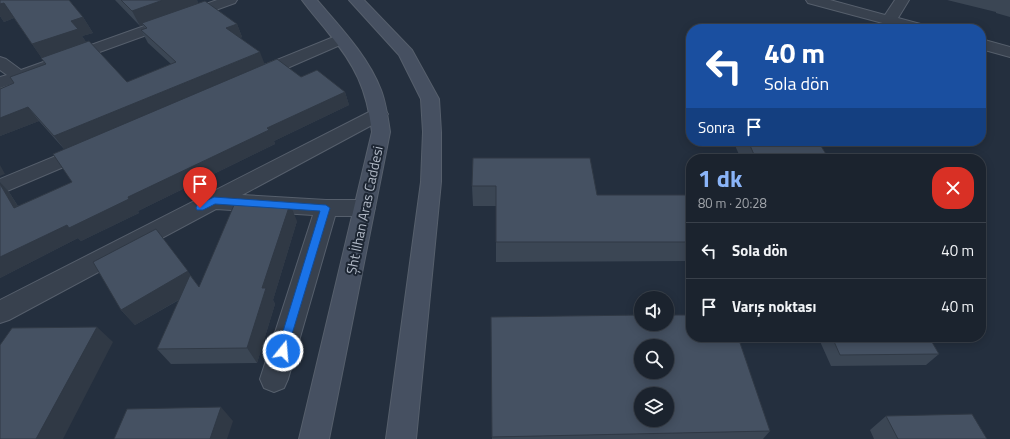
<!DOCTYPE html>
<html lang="tr">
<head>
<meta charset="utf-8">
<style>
  :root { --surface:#1b232e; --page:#282f3a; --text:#f1f3f6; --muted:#a0a4aa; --line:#39404a; --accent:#8ab4f8 }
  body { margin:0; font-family:"Titillium Web",sans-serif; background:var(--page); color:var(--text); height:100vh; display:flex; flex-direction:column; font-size:15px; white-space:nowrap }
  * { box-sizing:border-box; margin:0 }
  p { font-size:13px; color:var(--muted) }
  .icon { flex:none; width:22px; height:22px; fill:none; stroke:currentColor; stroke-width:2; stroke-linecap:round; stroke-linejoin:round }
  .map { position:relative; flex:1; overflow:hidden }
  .details { position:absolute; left:686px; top:154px; width:300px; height:188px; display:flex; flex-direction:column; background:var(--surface); border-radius:16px; box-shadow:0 2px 10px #0003,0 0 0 1px var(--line) }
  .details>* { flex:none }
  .guide { position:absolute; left:686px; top:24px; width:300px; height:122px; border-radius:16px; box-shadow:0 2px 10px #0003,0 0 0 1px var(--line); background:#1a4fa0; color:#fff; overflow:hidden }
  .fabs { position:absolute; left:634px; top:291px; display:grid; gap:8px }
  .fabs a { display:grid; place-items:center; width:40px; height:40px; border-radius:50%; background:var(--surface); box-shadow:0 2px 10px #0003,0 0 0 1px var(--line); font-size:20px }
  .pin { position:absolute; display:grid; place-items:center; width:34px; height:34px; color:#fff; margin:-41px -17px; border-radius:50% 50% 50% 0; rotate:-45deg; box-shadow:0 0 4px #0007 }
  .pin .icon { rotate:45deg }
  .me { position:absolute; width:44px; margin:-22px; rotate:17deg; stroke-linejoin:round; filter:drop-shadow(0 0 3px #0008) }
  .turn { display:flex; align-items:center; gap:14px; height:84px; padding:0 12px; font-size:18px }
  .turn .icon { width:52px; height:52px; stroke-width:2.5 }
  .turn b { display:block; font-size:28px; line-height:34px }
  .then { display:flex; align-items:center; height:38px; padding:0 12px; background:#0003; gap:8px; font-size:15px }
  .round { display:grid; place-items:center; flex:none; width:42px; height:42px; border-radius:16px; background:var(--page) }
  .headline { display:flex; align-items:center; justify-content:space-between; height:68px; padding:0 12px }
  h1 { font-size:24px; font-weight:700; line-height:30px; color:var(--accent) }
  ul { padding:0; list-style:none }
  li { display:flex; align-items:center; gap:12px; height:56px; padding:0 12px; border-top:1px solid var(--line) }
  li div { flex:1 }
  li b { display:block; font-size:15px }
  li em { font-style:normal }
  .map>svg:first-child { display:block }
</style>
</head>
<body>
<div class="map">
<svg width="1010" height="439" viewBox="0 0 1010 439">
  <rect width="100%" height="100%" fill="#242f3e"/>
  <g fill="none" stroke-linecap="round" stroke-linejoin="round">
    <!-- street casing -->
    <g stroke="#565f6c" stroke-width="2">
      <path id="street" d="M217,0H237L235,3L0,88V77L7,75L0,70V57L6,59L21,70Z
        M806,0H830L885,15L895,0H909L898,18L928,26L931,29H905L808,3Z
        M341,34L347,36L349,39L347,42L262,79L256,80L250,79L248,75L250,71Z
        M981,39L1010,47V57L981,49Z
        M379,108L385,110L388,114L385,118L242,195L326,200H364L372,202L375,208L372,214L364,216H335L288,379L284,388L274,392L264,388L260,379L313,215L216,209L9,320L0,323V300L373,110Z
        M85,144L92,145L95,150L92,155L0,194V179Z"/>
    </g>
    <!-- secondary casing -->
    <g stroke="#565f6c" stroke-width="2">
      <path id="secondary" d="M302,0H317C340,27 368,56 381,90C386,103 388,118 390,132L329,439H299L372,132C367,89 355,65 327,31C319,21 310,11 302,0Z
        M349,0H364L412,50L439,99L441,132V182L416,439H386L421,182L423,132L421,99L399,55Z"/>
    </g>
    <!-- street -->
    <use href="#street" fill="#38414e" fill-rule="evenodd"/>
    <!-- secondary -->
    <use href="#secondary" fill="#465061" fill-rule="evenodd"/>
  </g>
  <!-- wall -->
  <path fill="#3b4654" d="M115,0H197L198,3L237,24L242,37L240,38L265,64L345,92L349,105L274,141L275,144L138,211L139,213L81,241L78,238L0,278V182L9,192L18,206L72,182L64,149L39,121L0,136V89L14,83L46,64L14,18L4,22L0,16L83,17L93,33L82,36L86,42L127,82L171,64L148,43L141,30L145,29L143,25L140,26Z
    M947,0H1010V17L996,13V12Z
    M691,54V72L688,66Z
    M733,141H818L829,159H741Z
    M473,158L597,195H691V261L496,262V206H473L472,186Z
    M297,221L273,300L275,304L257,363L171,364L157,349L179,300L135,325L121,310L156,229L199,287Z
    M818,337H929L939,354L926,365L831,366Z
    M886,416L987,439H874L870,430Z
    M770,431L763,439H492V437Z"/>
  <!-- shaded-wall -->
  <path fill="#303945" d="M163,0H197L199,5L142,23L143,25L140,26L132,11Z
    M4,3L14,18L4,22L0,16V4Z
    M83,17L93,33L82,36L88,45L43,60L32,44L71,21Z
    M237,24L242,37L232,41L226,28Z
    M260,52L265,65L65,150L54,136Z
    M345,92L349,105L274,141L275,144L138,211L139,213L81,241L78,238L0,278V257L67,225L128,197L267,128Z
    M28,107L39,121L0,136V118Z
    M0,165L5,174L0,176Z
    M0,182L9,192L27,221L14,208L0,184Z
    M290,204L297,221L273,300L275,304L257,363L247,348L262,288Z
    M188,271L199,288L135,325L121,310Z
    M97,327L113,342L63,439H36Z
    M221,407L233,421L227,439H210Z"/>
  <!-- building -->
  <path fill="#455162" stroke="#303945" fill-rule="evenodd" d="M0,0H69L83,17L71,21L78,29L32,44L4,3L0,4Z
    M121,0H163L132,11Z
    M205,1L237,24L226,28L260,52L54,136L28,107L0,118V89L14,83L10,77L46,64L41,58L89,41L127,82L176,62L141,30L147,28L142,23Z
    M277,59L301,77L317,70L345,92L267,128L269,130L128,197L129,199L69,228L67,225L0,257V184L14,208L72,182L53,154Z
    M748,141H818L829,159H756Z
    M473,158H590L597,195H691V242H496V186H472Z
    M290,204L262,288H266L247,348L157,349L190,275L199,287L234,205Z
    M156,229L188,271L121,310L93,262Z
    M641,315V324H667V315H691V337H738L770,431L492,437L491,317ZM641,346H667V372H641ZM641,394H667V420H641Z
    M97,327L36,439H0V345L12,328Z
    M832,337H929L939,354L840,355Z
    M221,407L210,439H114L127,409Z
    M972,414L987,439H898L886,416Z"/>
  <!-- route -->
  <path fill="#1a73e8" stroke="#114b97" d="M214,197L326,205L330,208L286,354L283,356L279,354L277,351L320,211L215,204L203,210H197L196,208L197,205Z"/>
  <g text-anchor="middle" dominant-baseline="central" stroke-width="4" stroke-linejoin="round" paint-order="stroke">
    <!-- street labels -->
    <g font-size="14" fill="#b4bcc9" stroke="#1d2633">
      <text transform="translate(364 210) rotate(-78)">Şht İlhan Aras Caddesi</text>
    </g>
  </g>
</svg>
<div class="fabs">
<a><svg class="icon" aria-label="sound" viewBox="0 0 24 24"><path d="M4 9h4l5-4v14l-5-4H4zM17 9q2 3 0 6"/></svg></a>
<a><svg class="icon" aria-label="search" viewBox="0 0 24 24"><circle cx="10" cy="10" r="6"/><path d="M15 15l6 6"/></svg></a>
<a><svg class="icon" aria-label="layers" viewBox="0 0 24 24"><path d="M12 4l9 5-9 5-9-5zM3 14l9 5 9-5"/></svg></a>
</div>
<div class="pin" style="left:200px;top:208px;background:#d93025"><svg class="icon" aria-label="arrive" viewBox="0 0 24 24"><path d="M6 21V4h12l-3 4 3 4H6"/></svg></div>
<svg class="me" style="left:283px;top:351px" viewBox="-20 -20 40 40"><circle r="17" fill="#1a73e8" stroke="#fff" stroke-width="3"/><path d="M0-11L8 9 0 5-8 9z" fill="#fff"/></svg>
<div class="guide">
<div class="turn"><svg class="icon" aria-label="left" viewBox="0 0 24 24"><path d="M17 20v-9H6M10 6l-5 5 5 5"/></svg><div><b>40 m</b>Sola dön</div></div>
<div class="then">Sonra<svg class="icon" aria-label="arrive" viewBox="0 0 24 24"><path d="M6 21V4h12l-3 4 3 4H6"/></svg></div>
</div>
<section class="details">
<div class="headline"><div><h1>1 dk</h1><p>80 m · 20:28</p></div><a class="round" style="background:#d93025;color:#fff"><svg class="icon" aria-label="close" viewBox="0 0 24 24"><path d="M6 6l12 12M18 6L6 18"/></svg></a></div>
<ul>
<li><svg class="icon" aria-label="left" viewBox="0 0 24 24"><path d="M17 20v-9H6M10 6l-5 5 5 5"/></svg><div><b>Sola dön</b></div><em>40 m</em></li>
<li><svg class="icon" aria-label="arrive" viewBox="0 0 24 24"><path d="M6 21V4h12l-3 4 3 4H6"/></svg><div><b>Varış noktası</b></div><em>40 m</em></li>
</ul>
</section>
</div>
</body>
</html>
